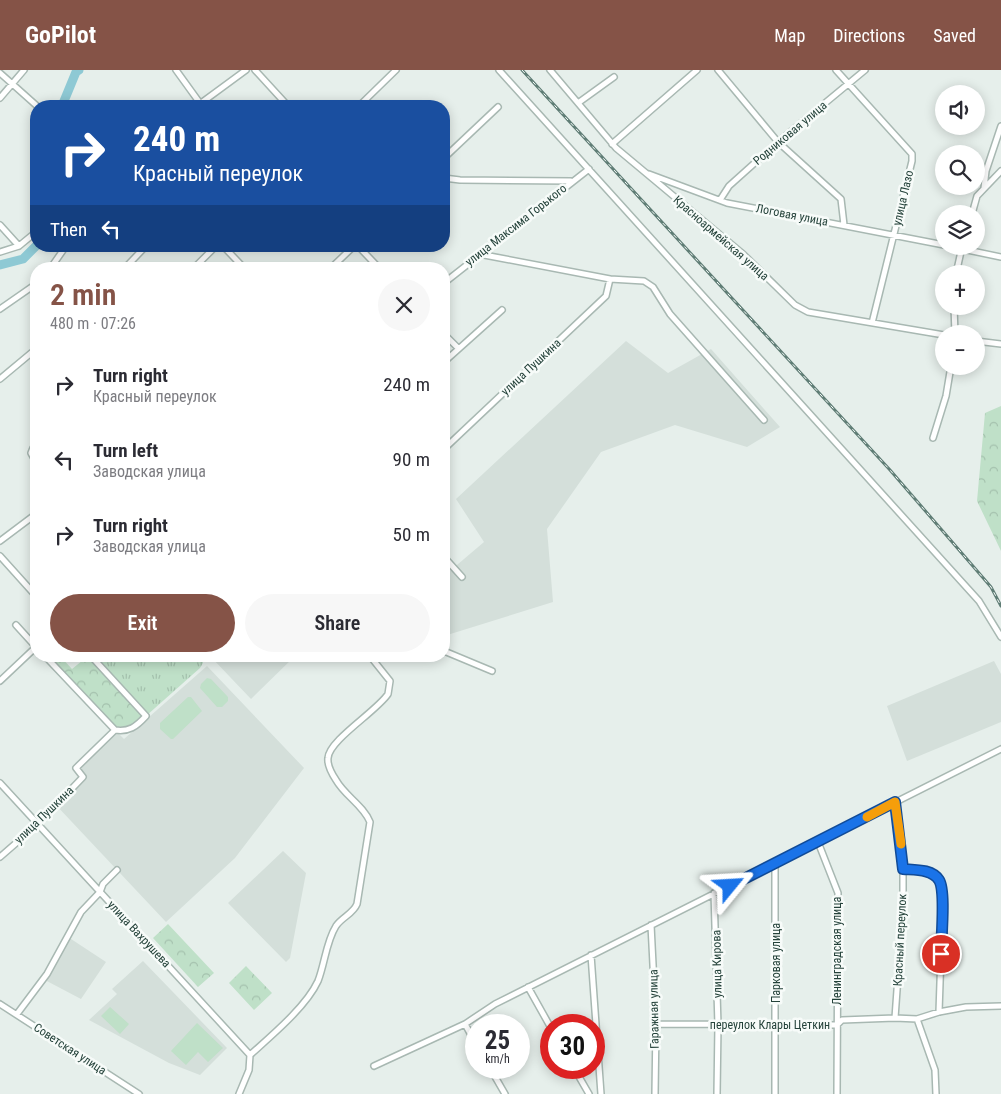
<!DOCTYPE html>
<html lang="en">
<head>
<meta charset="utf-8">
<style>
  :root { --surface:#fff; --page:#f7f7f7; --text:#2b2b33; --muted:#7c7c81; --accent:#855347 }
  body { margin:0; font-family:"Roboto Condensed",sans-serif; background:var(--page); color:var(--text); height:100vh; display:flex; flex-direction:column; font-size:19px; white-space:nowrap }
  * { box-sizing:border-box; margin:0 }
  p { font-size:16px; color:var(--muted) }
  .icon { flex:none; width:28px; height:28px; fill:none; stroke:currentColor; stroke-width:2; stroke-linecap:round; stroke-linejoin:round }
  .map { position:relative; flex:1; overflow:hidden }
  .side { position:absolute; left:30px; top:192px; width:420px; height:400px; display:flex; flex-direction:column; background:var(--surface); border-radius:20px; box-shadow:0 2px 12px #0003 }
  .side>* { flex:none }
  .banner { position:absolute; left:30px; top:30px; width:420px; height:152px; border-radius:20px; box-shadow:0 2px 12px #0003; background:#1a4fa0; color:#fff; overflow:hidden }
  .controls { position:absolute; left:935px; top:15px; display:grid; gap:10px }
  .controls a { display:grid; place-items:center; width:50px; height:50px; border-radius:50%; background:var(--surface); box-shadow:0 2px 12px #0003; font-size:25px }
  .speed { position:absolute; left:465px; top:944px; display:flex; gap:10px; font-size:25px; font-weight:700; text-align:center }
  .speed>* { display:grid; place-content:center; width:65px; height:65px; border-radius:50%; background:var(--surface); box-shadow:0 2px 12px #0003; line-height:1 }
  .speed small { font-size:12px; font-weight:400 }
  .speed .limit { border:8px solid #d22; background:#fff; color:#111 }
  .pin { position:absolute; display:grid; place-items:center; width:42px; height:42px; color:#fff; margin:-21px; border:2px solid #fff; border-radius:50%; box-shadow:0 1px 5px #0007 }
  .me { position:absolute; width:55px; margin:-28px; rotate:63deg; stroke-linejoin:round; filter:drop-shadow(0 0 4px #0008) }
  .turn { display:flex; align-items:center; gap:18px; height:105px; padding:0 20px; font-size:22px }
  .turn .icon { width:65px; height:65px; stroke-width:2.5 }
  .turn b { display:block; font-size:35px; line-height:42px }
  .then { display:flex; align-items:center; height:48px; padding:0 20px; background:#0003; gap:10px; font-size:19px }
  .round { display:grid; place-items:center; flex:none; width:52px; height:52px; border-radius:26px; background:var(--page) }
  .overview { display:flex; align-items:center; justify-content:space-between; height:85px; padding:0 20px }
  h1 { font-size:30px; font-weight:600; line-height:38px; color:var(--accent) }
  .button { display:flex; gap:10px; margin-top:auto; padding:10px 20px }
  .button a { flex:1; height:58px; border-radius:30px; background:var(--accent); color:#fff; font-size:20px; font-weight:600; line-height:58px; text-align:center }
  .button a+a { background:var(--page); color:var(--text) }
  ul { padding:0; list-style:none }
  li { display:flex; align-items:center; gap:15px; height:75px; padding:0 20px }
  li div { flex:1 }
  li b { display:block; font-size:19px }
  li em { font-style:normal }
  header { display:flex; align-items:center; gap:30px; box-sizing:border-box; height:70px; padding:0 25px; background:var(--accent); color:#fff }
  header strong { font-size:24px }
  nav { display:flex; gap:28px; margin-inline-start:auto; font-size:18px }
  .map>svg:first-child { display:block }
</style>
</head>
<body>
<header>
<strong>GoPilot</strong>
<nav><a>Map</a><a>Directions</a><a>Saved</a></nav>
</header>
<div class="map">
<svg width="1001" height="1024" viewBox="0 0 1001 1024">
  <defs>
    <pattern id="grass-tufts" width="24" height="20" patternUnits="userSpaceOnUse" patternTransform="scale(1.25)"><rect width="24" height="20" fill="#bfe0c8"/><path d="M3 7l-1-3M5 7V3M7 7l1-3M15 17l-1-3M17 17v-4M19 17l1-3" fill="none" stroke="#a4c1ad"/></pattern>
    <pattern id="forest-crowns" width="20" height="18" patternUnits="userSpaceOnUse" patternTransform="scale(1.25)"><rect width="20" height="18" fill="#bfe0c8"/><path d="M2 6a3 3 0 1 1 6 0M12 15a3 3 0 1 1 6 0" fill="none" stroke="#a4c1ad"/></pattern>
  </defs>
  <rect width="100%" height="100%" fill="#e6efeb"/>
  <!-- built -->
  <path fill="#d4dfda" d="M626,271L668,303L711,279L780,357L747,377L675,355L601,382L547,459L553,532L444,566V506L484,472L456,429Z
    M210,586H295L251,629Z
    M994,591L1001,604V652L907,691L887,636Z
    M207,596L304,698L235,788L166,852L55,734L83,707L76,698L115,660L124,669Z
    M283,781L306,803L290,888L286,892L228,833Z
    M68,867L106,892L81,929L43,909Z
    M143,891L227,978L200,1005L169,993L89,950L117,924L112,919Z"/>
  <!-- grass -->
  <path fill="url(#grass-tufts)" d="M109,586H203V593L200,598L146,646L99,595Z"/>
  <!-- forest -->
  <path fill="url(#forest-crowns)" d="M1001,336V481L977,431L985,343Z
    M45,586H60L72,599L88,586H91L146,646L135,657L115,660Z
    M168,854L214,903L198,917L153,868Z
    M246,896L272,923L254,940L229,913Z"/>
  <!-- pitch -->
  <path fill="#bfe0c8" d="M207,608L211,609L228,627V631L222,637H217L200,618L201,614Z
    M188,627H191L202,641L173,669H171L160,659V653Z
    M110,937L129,954L120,964L101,946Z
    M197,953L223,978L208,992L198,982L186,995L171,981Z"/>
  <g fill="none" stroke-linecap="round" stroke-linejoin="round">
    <!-- river -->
    <path stroke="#8ec9d4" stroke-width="9" d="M62,36L76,2L79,0
      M0,195L23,189L36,176"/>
    <!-- minor casing -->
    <g stroke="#a8b8b2" stroke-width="8">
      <path id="minor" d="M176,0L202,36
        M255,0L288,36
        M499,0L979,531L1001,567
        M550,0L616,78L743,184L795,235L808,242L944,265
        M718,0L778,72L841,129L844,155
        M836,0L912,84V91L872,253
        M0,3L37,36
        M0,28L24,0
        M578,33L614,7
        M197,36L246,0
        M359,36L396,0
        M612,74L697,0
        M36,88L34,94L36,101
        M444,88L498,37
        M649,104L727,133L944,175
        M444,108L460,110L571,111
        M984,118L986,101L1001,56
        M720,130L729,116L778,72L865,0
        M972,144L977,126L1001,101
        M0,155L19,176
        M223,176L245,199
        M358,176L380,199
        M948,176L1001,187
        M0,182L19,176L36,162
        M479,184L610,209L644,211L653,217L670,244L764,350
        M50,199L66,176
        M124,199L146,176
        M193,199L216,176
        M330,199L354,176
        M956,204L962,177
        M444,213L589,99
        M954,236L955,264
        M0,239L36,214
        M444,264L458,278
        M976,271L1001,274
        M444,292L502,240
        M0,309L36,279
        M933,368L946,326L951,296
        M36,375L33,378L31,383L36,392
        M444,379L606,226L610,209
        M0,471L36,444
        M0,486L36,526
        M444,487L462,507
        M16,555L36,577
        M444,581L492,601
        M45,586L115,660
        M91,586L146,646C136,657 129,662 115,660
        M0,611L36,577
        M0,713L250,985L249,1000L239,1024
        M818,772L838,823L837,1024
        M0,787L38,754L83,707L76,698L115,660
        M903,799C928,800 937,799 943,825L939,942
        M714,823L718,955L717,1024
        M651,855L656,954L655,1024
        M591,885L601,1024
        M528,917L551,958
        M0,934L139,1024
        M17,944L47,904L81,842L100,822L103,814L117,800
        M895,948L903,836V790L895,733
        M917,949L935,1000L936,1024
        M656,954L837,955L842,950L895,948L917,949L939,942L966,937L1001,936
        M476,974L465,954L495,934L1001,679
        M250,985C271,966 306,937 318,911C325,893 326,872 336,856C342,847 353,844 357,834L370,752C363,735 345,726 336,710C332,704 327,696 328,688C329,670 377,641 388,624L390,611L370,586
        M374,996L465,954
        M490,998L505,1024
        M574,998L589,1024
        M775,1024V793"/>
    </g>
    <!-- minor -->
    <use href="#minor" stroke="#fff" stroke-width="5"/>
    <!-- rail casing -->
    <g stroke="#5f7d75" stroke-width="3">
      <path id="rail" d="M522,0L890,400L991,517L1001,536"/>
    </g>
    <!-- rail -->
    <use href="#rail" stroke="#f7fbf9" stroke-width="1" stroke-dasharray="4" stroke-linecap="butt"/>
  </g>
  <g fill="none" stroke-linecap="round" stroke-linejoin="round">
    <!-- route casing -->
    <g stroke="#114b97" stroke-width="12">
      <path id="route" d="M730,816L895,732L903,799C915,800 932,799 939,810C946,821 941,869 941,884"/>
    </g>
    <!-- route -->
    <use href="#route" stroke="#1a73e8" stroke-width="9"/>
    <!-- slow -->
    <path stroke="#f59e0b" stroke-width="9" d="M867,747L895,732L901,774"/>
  </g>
  <g text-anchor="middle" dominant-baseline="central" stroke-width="5" stroke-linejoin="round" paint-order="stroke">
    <!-- street labels -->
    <g font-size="12" fill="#24423a" stroke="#f7fbf9">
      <text transform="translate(790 63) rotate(-40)">Родниковая улица</text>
      <text transform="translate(903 128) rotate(-77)">улица Лазо</text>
      <text transform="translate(792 145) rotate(11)">Логовая улица</text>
      <text transform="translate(516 155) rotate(-38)">улица Максима Горького</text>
      <text transform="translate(721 168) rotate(41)">Красноармейская улица</text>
      <text transform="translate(531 297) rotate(-43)">улица Пушкина</text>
      <text transform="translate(44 745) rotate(-44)">улица Пушкина</text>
      <text transform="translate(139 864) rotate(47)">улица Вахрушева</text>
      <text transform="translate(900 870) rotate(-87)">Красный переулок</text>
      <text transform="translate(837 881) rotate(-90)">Ленинградская улица</text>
      <text transform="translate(776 893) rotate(-90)">Парковая улица</text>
      <text transform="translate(717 894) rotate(-91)">улица Кирова</text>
      <text transform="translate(654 939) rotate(-91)">Гаражная улица</text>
      <text x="770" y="955">переулок Клары Цеткин</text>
      <text transform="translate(70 979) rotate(33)">Советская улица</text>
    </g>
  </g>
</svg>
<div class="controls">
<a><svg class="icon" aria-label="sound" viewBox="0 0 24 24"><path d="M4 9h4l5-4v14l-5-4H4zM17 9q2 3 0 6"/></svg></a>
<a><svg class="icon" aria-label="search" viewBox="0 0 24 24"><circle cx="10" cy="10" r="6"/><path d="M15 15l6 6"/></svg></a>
<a><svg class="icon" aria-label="layers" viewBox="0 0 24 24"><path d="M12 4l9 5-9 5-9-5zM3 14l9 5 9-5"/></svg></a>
<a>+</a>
<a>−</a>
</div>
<div class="speed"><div>25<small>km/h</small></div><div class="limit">30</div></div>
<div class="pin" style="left:941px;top:884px;background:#d93025"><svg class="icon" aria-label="arrive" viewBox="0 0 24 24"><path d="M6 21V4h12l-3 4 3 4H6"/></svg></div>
<svg class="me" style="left:730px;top:816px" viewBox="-20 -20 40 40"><path d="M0-17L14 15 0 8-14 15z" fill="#1a73e8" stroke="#fff" stroke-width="4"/></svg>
<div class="banner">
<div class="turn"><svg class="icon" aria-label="right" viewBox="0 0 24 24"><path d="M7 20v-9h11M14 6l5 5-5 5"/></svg><div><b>240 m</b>Красный переулок</div></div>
<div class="then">Then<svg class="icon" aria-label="left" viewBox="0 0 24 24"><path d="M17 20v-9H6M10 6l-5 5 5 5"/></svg></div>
</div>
<section class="side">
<div class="overview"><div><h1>2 min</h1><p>480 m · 07:26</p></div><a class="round"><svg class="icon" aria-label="close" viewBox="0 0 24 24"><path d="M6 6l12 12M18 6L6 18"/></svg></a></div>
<ul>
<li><svg class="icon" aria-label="right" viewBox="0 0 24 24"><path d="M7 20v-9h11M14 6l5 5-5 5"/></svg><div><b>Turn right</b><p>Красный переулок</p></div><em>240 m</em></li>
<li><svg class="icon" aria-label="left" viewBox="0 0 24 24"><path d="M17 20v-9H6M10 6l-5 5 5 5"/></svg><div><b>Turn left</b><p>Заводская улица</p></div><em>90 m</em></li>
<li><svg class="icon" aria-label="right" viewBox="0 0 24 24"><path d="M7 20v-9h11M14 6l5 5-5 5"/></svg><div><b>Turn right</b><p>Заводская улица</p></div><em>50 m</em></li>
</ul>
<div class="button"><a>Exit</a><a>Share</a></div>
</section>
</div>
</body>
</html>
